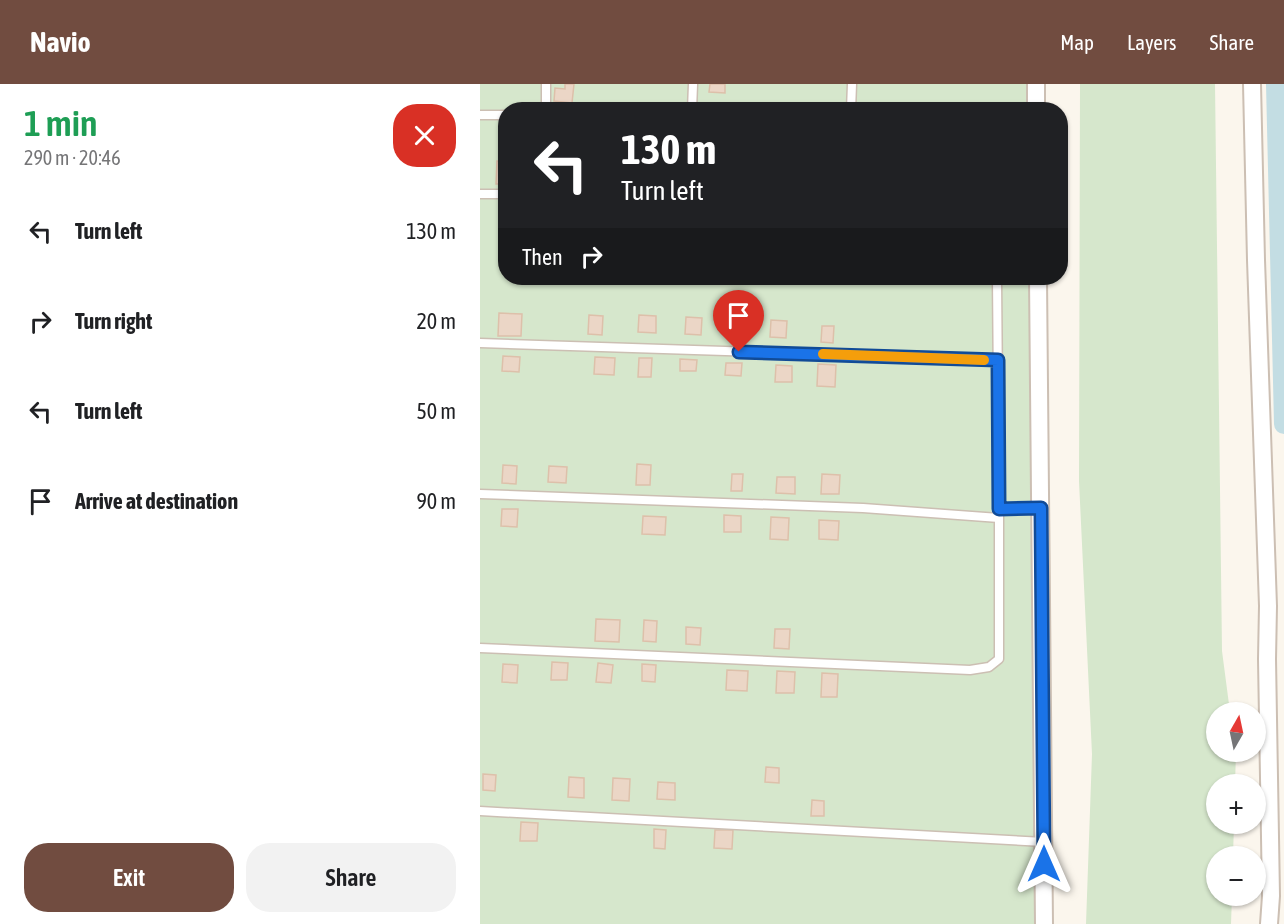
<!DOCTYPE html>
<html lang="en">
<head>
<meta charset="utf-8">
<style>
  :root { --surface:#fff; --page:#f2f2f2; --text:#202124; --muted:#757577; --accent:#714c40 }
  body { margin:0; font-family:"Asap Condensed",sans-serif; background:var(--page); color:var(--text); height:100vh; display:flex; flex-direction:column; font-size:22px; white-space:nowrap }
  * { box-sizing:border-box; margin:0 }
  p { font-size:20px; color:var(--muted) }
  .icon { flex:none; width:33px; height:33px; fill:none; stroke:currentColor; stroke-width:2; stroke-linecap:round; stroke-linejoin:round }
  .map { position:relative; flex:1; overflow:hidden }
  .panel { display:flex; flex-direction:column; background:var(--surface); width:480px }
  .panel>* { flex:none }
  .banner { position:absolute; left:18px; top:18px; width:570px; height:183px; border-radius:24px; box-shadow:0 2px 4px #0004; background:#202124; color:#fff; overflow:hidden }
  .needle { width:39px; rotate:9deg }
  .controls { position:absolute; left:726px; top:618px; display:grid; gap:12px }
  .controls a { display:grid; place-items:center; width:60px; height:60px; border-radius:50%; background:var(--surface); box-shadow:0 2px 4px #0004; font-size:30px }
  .pin { position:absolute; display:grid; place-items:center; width:51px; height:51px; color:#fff; margin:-62px -26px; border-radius:50% 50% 50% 0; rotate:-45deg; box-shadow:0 0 6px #0007 }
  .pin .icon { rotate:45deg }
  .me { position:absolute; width:66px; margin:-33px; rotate:0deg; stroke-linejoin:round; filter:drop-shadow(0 0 4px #0008) }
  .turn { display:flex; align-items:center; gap:21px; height:126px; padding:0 24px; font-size:27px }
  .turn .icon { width:78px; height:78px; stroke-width:2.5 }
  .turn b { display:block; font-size:42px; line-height:51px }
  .then { display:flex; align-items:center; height:57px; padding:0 24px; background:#0003; gap:12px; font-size:22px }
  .round { display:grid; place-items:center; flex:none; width:63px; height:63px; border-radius:24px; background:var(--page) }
  .overview { display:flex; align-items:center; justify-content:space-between; height:102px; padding:0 24px }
  h1 { font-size:36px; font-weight:600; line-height:45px; color:#1e9e55 }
  .primary-button { display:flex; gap:12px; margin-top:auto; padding:12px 24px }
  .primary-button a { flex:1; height:69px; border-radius:24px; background:var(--accent); color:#fff; font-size:24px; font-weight:600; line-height:69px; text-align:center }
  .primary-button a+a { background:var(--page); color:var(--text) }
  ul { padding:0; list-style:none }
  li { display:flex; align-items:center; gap:18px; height:90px; padding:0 24px }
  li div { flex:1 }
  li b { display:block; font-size:22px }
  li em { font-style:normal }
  header { display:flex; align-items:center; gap:36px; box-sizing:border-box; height:84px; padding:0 30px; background:var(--accent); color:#fff }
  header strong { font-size:28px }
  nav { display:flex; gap:33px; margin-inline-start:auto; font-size:21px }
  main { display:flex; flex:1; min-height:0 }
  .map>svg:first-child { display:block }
</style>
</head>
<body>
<header>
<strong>Navio</strong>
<nav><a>Map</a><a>Layers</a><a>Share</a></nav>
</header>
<main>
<section class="panel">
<div class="overview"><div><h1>1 min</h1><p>290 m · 20:46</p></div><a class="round" style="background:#d93025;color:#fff"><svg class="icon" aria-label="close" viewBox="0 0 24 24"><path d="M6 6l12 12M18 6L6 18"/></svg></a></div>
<ul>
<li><svg class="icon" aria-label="left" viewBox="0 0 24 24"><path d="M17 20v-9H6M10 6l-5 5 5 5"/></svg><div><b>Turn left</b></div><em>130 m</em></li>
<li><svg class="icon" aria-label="right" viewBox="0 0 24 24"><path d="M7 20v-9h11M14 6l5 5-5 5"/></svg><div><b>Turn right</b></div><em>20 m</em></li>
<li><svg class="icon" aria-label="left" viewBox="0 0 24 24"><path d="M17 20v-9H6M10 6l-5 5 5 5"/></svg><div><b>Turn left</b></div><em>50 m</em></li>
<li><svg class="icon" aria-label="arrive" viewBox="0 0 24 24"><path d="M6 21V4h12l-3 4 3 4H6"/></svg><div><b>Arrive at destination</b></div><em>90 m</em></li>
</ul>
<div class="primary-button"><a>Exit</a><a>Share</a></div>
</section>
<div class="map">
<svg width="804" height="840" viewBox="0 0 804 840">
  <rect width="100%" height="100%" fill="#fbf6ed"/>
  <!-- green -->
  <path fill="#d6e7cc" d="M0,0H556V26H26V194H558L564,840H0Z
    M600,0H735L742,567L750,628H736V668H755L756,669L755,700H736V740H754L753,772H736V812H752L751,840H606L612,670L599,397Z"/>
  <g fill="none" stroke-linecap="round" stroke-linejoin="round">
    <!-- canal -->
    <path stroke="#c3dde3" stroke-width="20" d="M796,0L804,340"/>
  </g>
  <!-- building -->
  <path fill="#ebd6c6" stroke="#ddc0aa" stroke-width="1.5" d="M85,0H94L92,19L74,17L75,4L85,5Z
    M230,0H245V9L229,8Z
    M17,77L26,78V100H16Z
    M21,119L26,120V139L20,138Z
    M19,229L42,230L41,252H18Z
    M109,231L123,232L122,251L108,250Z
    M159,231L176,232V249L158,248Z
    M206,233L222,234L221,251L205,250Z
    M249,236L270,237L269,254L248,253Z
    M291,236L307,237L306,254L290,253Z
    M342,242H354L353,259L341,258Z
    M23,272L40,273L39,288L22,287Z
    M115,273L135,274L134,291L114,290Z
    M159,274H172L171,293H158Z
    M200,275L217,276L216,287H200Z
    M246,279H262L261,292L245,291Z
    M338,280L356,281L355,303L337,302Z
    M296,281L312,282V298H295Z
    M157,380L171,381L170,401H156Z
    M23,381L37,382L36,400L22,399Z
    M69,382L87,383L86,399L68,398Z
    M252,390H263L262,407H251Z
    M342,390L360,391L359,410H341Z
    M297,393H315V410L296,409Z
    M22,425H38L37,443L21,442Z
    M244,431L261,432V448H244Z
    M163,432L186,433L185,451L162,450Z
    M291,433L309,434L308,456L290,455Z
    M339,436L359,437L358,456L339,455Z
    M116,535L140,536L139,558L115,557Z
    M164,536L177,537L176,558L163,557Z
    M206,543L221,544L220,561L206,560Z
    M295,545H310L309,565L294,564Z
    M72,578L88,579L87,596H71Z
    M118,579L133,581L131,599L116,598Z
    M23,580L38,581L37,599L22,598Z
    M162,580L176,581L175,598L162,597Z
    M247,586L268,587L267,607L246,606Z
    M297,587L315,588L314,609H296Z
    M342,589L358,590L357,613H341Z
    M286,683L299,684V699L285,698Z
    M3,690L16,691L15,707L3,706Z
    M89,693L104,694V714L88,713Z
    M133,694L150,695L149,717L132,716Z
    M178,698L195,699V716L177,715Z
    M332,716L344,717V732H331Z
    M41,738L58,739L57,757H40Z
    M174,745L186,746L185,765L174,764Z
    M235,746H253L252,765L234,764Z"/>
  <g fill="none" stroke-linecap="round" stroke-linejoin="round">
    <!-- lane casing -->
    <g stroke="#ccbfb3" stroke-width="11">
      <path id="lane" d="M66,26V0
        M212,26L213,0
        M371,26L372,0
        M0,31H26
        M0,110H26
        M0,259L518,276
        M0,410L383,424L519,434
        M519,425L561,424
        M0,564L490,586L509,583L519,575V425L517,194
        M0,727L564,758"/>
    </g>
    <!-- street casing -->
    <g stroke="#ccbfb3" stroke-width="20">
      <path id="street" d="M556,0V26
        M772,0L776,176L788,522L787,575L791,812L789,840
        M558,194L564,840"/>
    </g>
    <!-- lane -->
    <use href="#lane" stroke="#fff" stroke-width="8"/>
    <!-- street -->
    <use href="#street" stroke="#fff" stroke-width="16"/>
  </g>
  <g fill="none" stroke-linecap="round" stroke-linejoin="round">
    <!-- route casing -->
    <g stroke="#114b97" stroke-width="15">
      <path id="route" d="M259,268L518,276L519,425L561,424L564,780"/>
    </g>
    <!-- route -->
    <use href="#route" stroke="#1a73e8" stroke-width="10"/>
    <!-- slow -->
    <path stroke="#f59e0b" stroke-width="10" d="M343,270L504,276"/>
  </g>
</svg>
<div class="controls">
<a><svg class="needle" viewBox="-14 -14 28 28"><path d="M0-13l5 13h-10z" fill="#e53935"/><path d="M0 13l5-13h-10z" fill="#757577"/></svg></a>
<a>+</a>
<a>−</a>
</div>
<div class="pin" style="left:259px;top:268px;background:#d93025"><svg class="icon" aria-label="arrive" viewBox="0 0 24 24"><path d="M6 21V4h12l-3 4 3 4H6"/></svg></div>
<svg class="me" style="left:564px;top:780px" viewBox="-20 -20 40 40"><path d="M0-17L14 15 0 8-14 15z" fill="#1a73e8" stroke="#fff" stroke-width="4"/></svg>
<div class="banner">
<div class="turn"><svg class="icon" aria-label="left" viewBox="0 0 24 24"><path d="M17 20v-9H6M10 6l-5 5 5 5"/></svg><div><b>130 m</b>Turn left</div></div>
<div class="then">Then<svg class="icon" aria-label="right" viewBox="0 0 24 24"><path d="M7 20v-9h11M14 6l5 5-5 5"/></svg></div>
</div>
</div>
</main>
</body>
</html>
